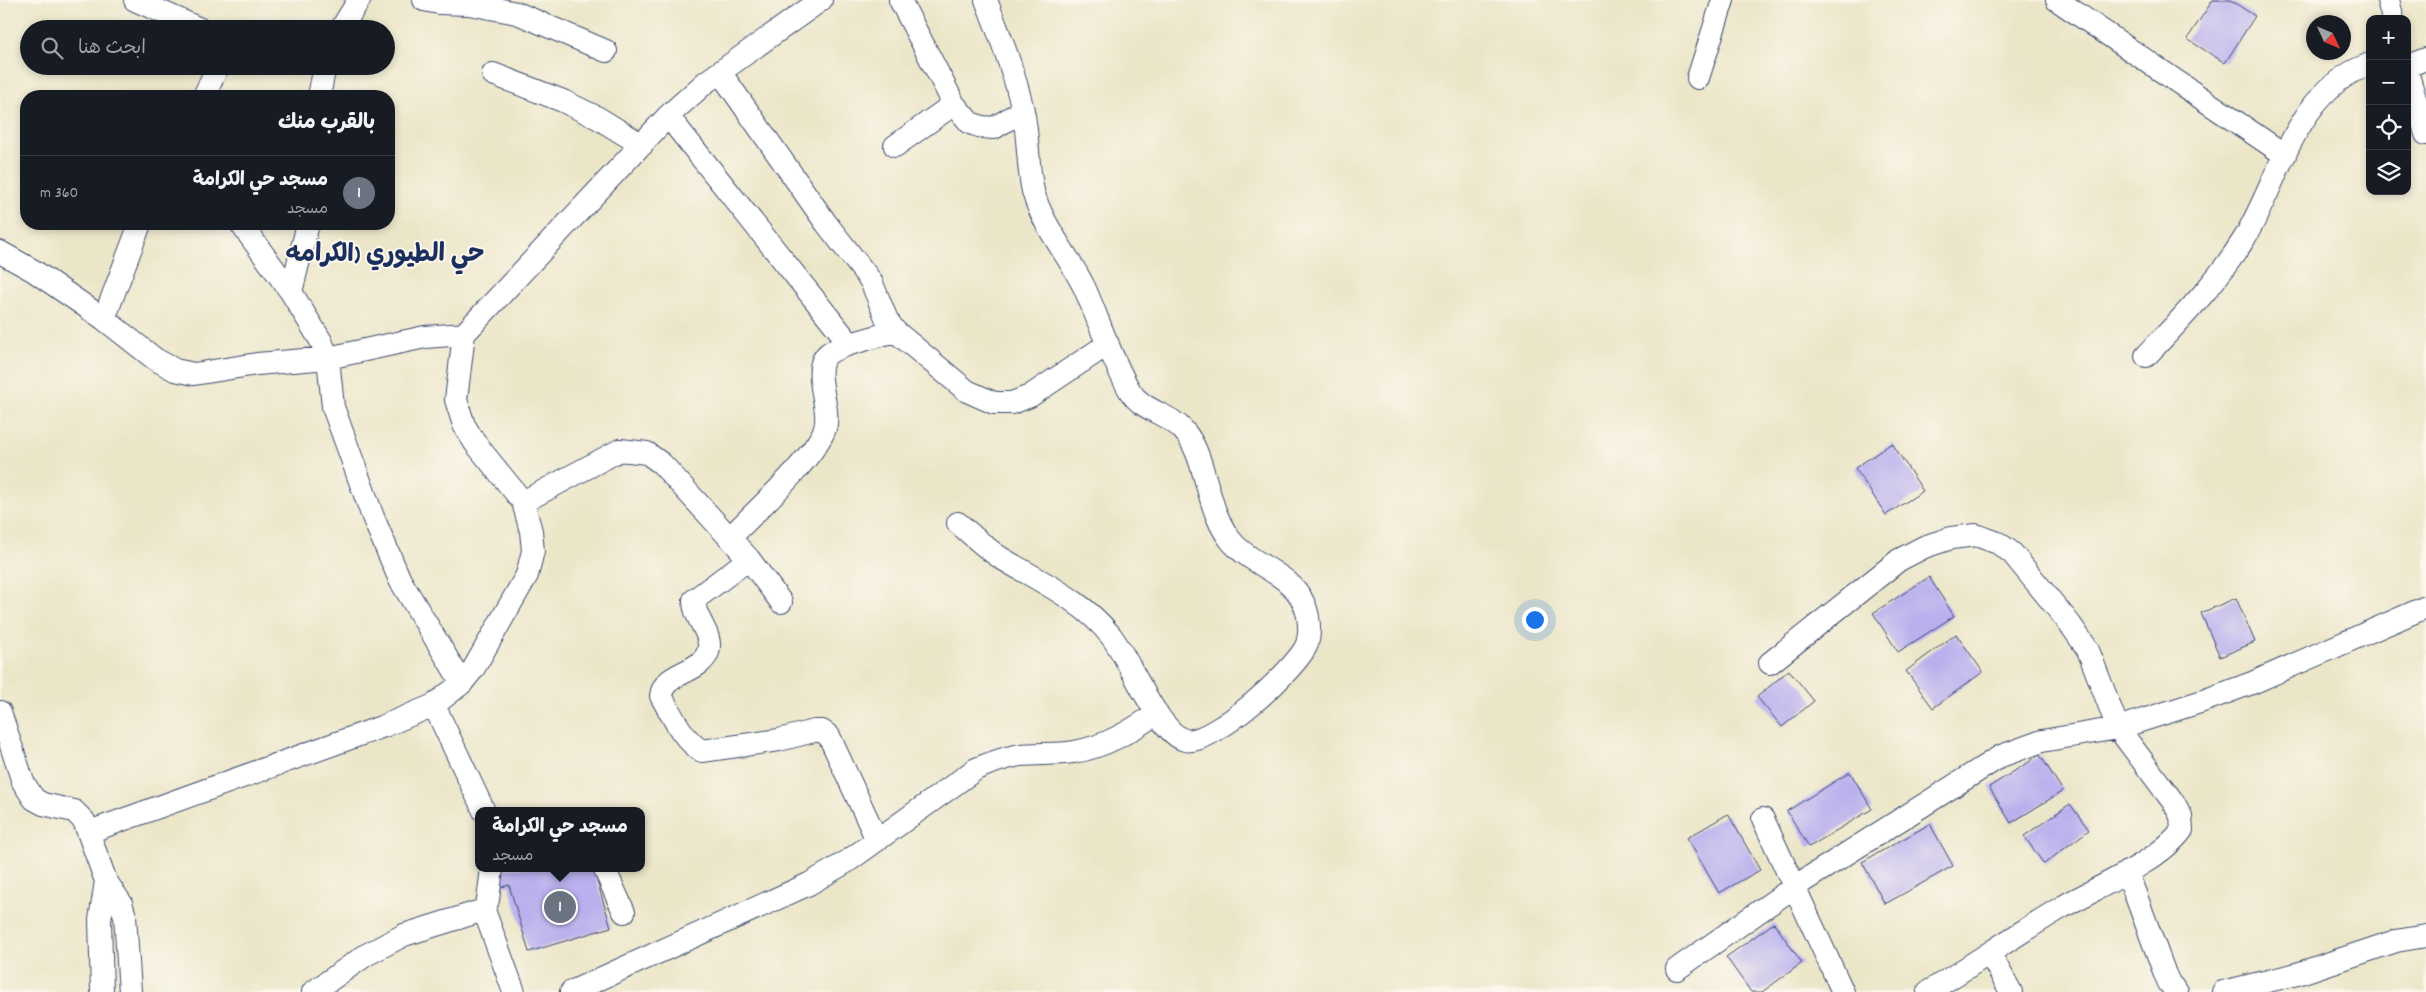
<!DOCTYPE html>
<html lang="ar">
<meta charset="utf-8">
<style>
body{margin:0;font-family:Dekko,"Playpen Sans Arabic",sans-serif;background:#20242c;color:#f1f3f6;direction:rtl}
.controls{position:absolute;right:15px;top:15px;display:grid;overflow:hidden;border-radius:10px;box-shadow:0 2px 8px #0003}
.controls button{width:45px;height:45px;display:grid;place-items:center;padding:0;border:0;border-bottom:1px solid #363941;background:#171b24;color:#f1f3f6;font:25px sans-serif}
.compass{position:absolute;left:2306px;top:15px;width:45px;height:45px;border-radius:50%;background:#171b24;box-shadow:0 2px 8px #0003;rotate:134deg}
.you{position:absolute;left:1534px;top:619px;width:18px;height:18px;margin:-12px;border:4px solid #fff;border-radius:50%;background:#1a73e8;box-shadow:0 0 0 8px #1a73e833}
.badge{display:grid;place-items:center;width:32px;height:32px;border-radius:50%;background:#c8321e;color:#fff;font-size:16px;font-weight:700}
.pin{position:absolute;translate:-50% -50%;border:2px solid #fff;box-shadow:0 1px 5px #0006}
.popup{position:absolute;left:475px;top:807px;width:170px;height:65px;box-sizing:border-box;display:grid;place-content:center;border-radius:10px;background:#171b24;filter:drop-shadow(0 1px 4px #0005);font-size:16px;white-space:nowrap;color:#9ea1a6}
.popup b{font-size:19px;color:#f1f3f6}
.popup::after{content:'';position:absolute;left:50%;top:100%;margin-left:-10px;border:10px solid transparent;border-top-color:#171b24}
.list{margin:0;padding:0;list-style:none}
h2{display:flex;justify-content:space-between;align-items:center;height:65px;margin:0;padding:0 20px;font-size:21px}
h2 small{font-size:16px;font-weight:400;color:#9ea1a6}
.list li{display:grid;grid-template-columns:32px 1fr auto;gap:15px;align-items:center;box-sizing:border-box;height:75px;padding:0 20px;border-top:1px solid #363941}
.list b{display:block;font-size:19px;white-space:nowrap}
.list p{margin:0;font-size:16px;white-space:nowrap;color:#9ea1a6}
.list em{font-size:16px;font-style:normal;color:#9ea1a6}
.icon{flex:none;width:28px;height:28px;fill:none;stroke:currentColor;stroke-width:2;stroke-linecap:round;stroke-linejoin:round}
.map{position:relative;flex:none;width:2426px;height:992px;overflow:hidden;direction:ltr}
.search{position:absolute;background:#171b24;box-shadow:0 2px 8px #0003;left:20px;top:20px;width:375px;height:55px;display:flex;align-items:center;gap:12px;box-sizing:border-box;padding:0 18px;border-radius:28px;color:#9ea1a6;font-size:19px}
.panel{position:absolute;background:#171b24;box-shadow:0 2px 8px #0003;left:20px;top:90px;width:375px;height:140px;border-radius:20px;direction:rtl}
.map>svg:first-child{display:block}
.building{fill:#bab0ed}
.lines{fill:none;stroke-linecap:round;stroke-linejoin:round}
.minor-casing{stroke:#3a4a6e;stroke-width:24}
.minor{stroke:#fff;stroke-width:22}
.labels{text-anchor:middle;stroke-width:4;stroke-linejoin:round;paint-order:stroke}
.district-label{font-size:25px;font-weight:bold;fill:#1b2f5e;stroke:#fbf7ec}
</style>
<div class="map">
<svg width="2426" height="992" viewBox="0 0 2426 992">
<rect width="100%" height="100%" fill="#fbf7ec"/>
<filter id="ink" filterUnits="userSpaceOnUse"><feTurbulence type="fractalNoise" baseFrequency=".02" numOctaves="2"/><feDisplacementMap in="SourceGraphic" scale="10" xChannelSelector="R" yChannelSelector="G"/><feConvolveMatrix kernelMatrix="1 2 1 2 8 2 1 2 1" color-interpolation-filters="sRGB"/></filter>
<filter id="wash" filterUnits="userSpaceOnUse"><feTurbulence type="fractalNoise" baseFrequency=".0096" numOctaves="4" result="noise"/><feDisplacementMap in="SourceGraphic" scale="20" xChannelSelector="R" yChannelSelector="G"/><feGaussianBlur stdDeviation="1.12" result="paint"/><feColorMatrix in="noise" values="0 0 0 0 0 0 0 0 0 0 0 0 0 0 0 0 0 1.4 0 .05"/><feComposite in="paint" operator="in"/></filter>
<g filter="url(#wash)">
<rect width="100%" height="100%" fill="#ece6c9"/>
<g id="blocks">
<!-- building -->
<path class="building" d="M 2213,0 L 2230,0 L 2255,16 L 2225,63 L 2187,39 Z
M 1892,443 L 1923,491 L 1886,515 L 1855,468 Z
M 1929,577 L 1954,616 L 1898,652 L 1873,613 Z
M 2236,598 L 2255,642 L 2220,657 L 2201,613 Z
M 1956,634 L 1983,672 L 1933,708 L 1906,671 Z
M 1789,670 L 1814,701 L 1782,727 L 1757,697 Z
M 2040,755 L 2063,791 L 2011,823 L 1989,787 Z
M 1850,772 L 1872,809 L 1809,847 L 1787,811 Z
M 2070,804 L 2089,830 L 2044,864 L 2024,836 Z
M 1728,814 L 1760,870 L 1719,893 L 1687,838 Z
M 1930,824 L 1953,866 L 1885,904 L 1862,862 Z
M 503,868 L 593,868 L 611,927 L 529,952 L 509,885 L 499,888 Z
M 1774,923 L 1802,963 L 1762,992 L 1751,992 L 1726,957 Z"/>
</g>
</g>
<g filter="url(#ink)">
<use href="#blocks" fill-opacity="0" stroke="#3a4a6e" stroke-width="1"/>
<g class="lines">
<defs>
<path id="minor" d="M 135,0 L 200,29
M 424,0 L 439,3 L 469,4 L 517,13 L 606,51
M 900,0 L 954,104 L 970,123 L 982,127 L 994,128 L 1023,110
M 2057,0 L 2285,155
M 2388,0 L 2393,19
M 341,29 L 359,0
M 2407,66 L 2426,59
M 720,72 L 826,223 L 871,281 L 887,320 L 895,331 L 967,391 L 994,403 L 1012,403 L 1030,396 L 1108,344
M 2407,72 L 2426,134
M 493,74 L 563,101 L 598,118 L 642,145
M 1698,78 L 1723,0
M 204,96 L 218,66
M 319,96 L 325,66
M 668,116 L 850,344 L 895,331
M 895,146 L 954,104
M 241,224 L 291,292 L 321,341 L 328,358 L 333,407 L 373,517 L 400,580 L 462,683
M 0,252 L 34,271 L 104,319 L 155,359 L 175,370 L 194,374 L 257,364 L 328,358 L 425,337 L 464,334
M 291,292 L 308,224
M 104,319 L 140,224
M 2146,356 C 2181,319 2217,282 2244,239 C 2280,179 2296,89 2370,64
M 523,502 L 620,450 L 647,453 L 662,464 L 749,559 L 781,602
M 958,523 C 972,535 985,548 1001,558 C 1039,581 1083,600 1111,636 C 1129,658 1158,733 1185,740 C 1211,747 1298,668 1307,644 C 1311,632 1309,613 1303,602 C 1291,574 1252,565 1233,543 C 1205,511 1208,458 1184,431 C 1169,413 1143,412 1130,391 C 1111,359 1100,323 1085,289 C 1070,257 1042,226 1033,191 C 1027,165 1029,138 1023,111 C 1015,74 1000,36 986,0
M 730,538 C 756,510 809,464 824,431 C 834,409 808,369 829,353 C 834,349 843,347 850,344
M 749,559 L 694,600 C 693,618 714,634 708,652 C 700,674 664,671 661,696 C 672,715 682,739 702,751 L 779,740 L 814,731 L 822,731 L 829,736 L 877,840
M 1770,663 L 1899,560 L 1924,547 L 1951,538 L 1976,535 L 1998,543 L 2012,553 L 2070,624 L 2088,650 L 2118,728 L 2174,803 L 2181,816 L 2182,830 C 2158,862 2100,886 2064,906 C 2018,933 1974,964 1928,992
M 434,705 L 484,811
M 0,712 L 23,782 L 34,799 L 43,804 L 74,811 L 84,821 L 106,881 L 121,903 L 125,916 L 130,992
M 1763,819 L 1843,992
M 89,832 L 384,726 L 434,705 L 462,683 L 474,668 L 527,575 L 533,551 L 531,531 L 523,502 L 475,443 L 464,425 L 456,400 L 464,334 L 668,116 L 706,82 L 821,0
M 492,868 L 488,900 L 484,910 L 514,992
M 604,868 L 624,912
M 2127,872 L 2165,974 L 2169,983 L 2177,992
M 1990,954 L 2011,992
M 1677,969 L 1794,887 L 2001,756 L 2042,741 L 2118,728 L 2203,701 L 2252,683 L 2426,607
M 102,992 L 100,920 L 106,881
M 313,992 L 366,955 L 404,935 L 484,910
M 571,992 L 809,884 L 848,861 L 976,769 C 990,763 1004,758 1020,755 C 1037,753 1056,755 1074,752 C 1105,747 1131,731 1157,713
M 2223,992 L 2297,974 L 2396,941 L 2426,936"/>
</defs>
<!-- minor casing -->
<use href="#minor" class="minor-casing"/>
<!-- minor -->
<use href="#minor" class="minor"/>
</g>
</g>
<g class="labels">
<!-- district labels -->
<g class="district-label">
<text x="385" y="261">حي الطيوري (الكرامه</text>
</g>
</g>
</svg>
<div class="controls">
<button>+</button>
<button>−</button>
<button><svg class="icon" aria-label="locate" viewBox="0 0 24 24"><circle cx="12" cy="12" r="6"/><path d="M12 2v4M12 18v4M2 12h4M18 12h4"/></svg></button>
<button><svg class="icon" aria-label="layers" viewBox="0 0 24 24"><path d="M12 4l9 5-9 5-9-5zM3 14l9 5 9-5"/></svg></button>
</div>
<svg class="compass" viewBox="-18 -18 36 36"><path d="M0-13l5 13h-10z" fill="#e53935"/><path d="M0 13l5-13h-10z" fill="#9ea1a6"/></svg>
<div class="you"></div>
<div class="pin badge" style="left:560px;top:907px;background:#6b7280">1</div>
<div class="popup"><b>مسجد حي الكرامة</b>مسجد</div>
<div class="search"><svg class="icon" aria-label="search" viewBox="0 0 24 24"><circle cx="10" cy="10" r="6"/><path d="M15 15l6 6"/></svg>ابحث هنا</div>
<section class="panel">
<h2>بالقرب منك<small></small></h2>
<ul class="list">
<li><span class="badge" style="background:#6b7280">1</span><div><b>مسجد حي الكرامة</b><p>مسجد</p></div><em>360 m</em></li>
</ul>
</section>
</div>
